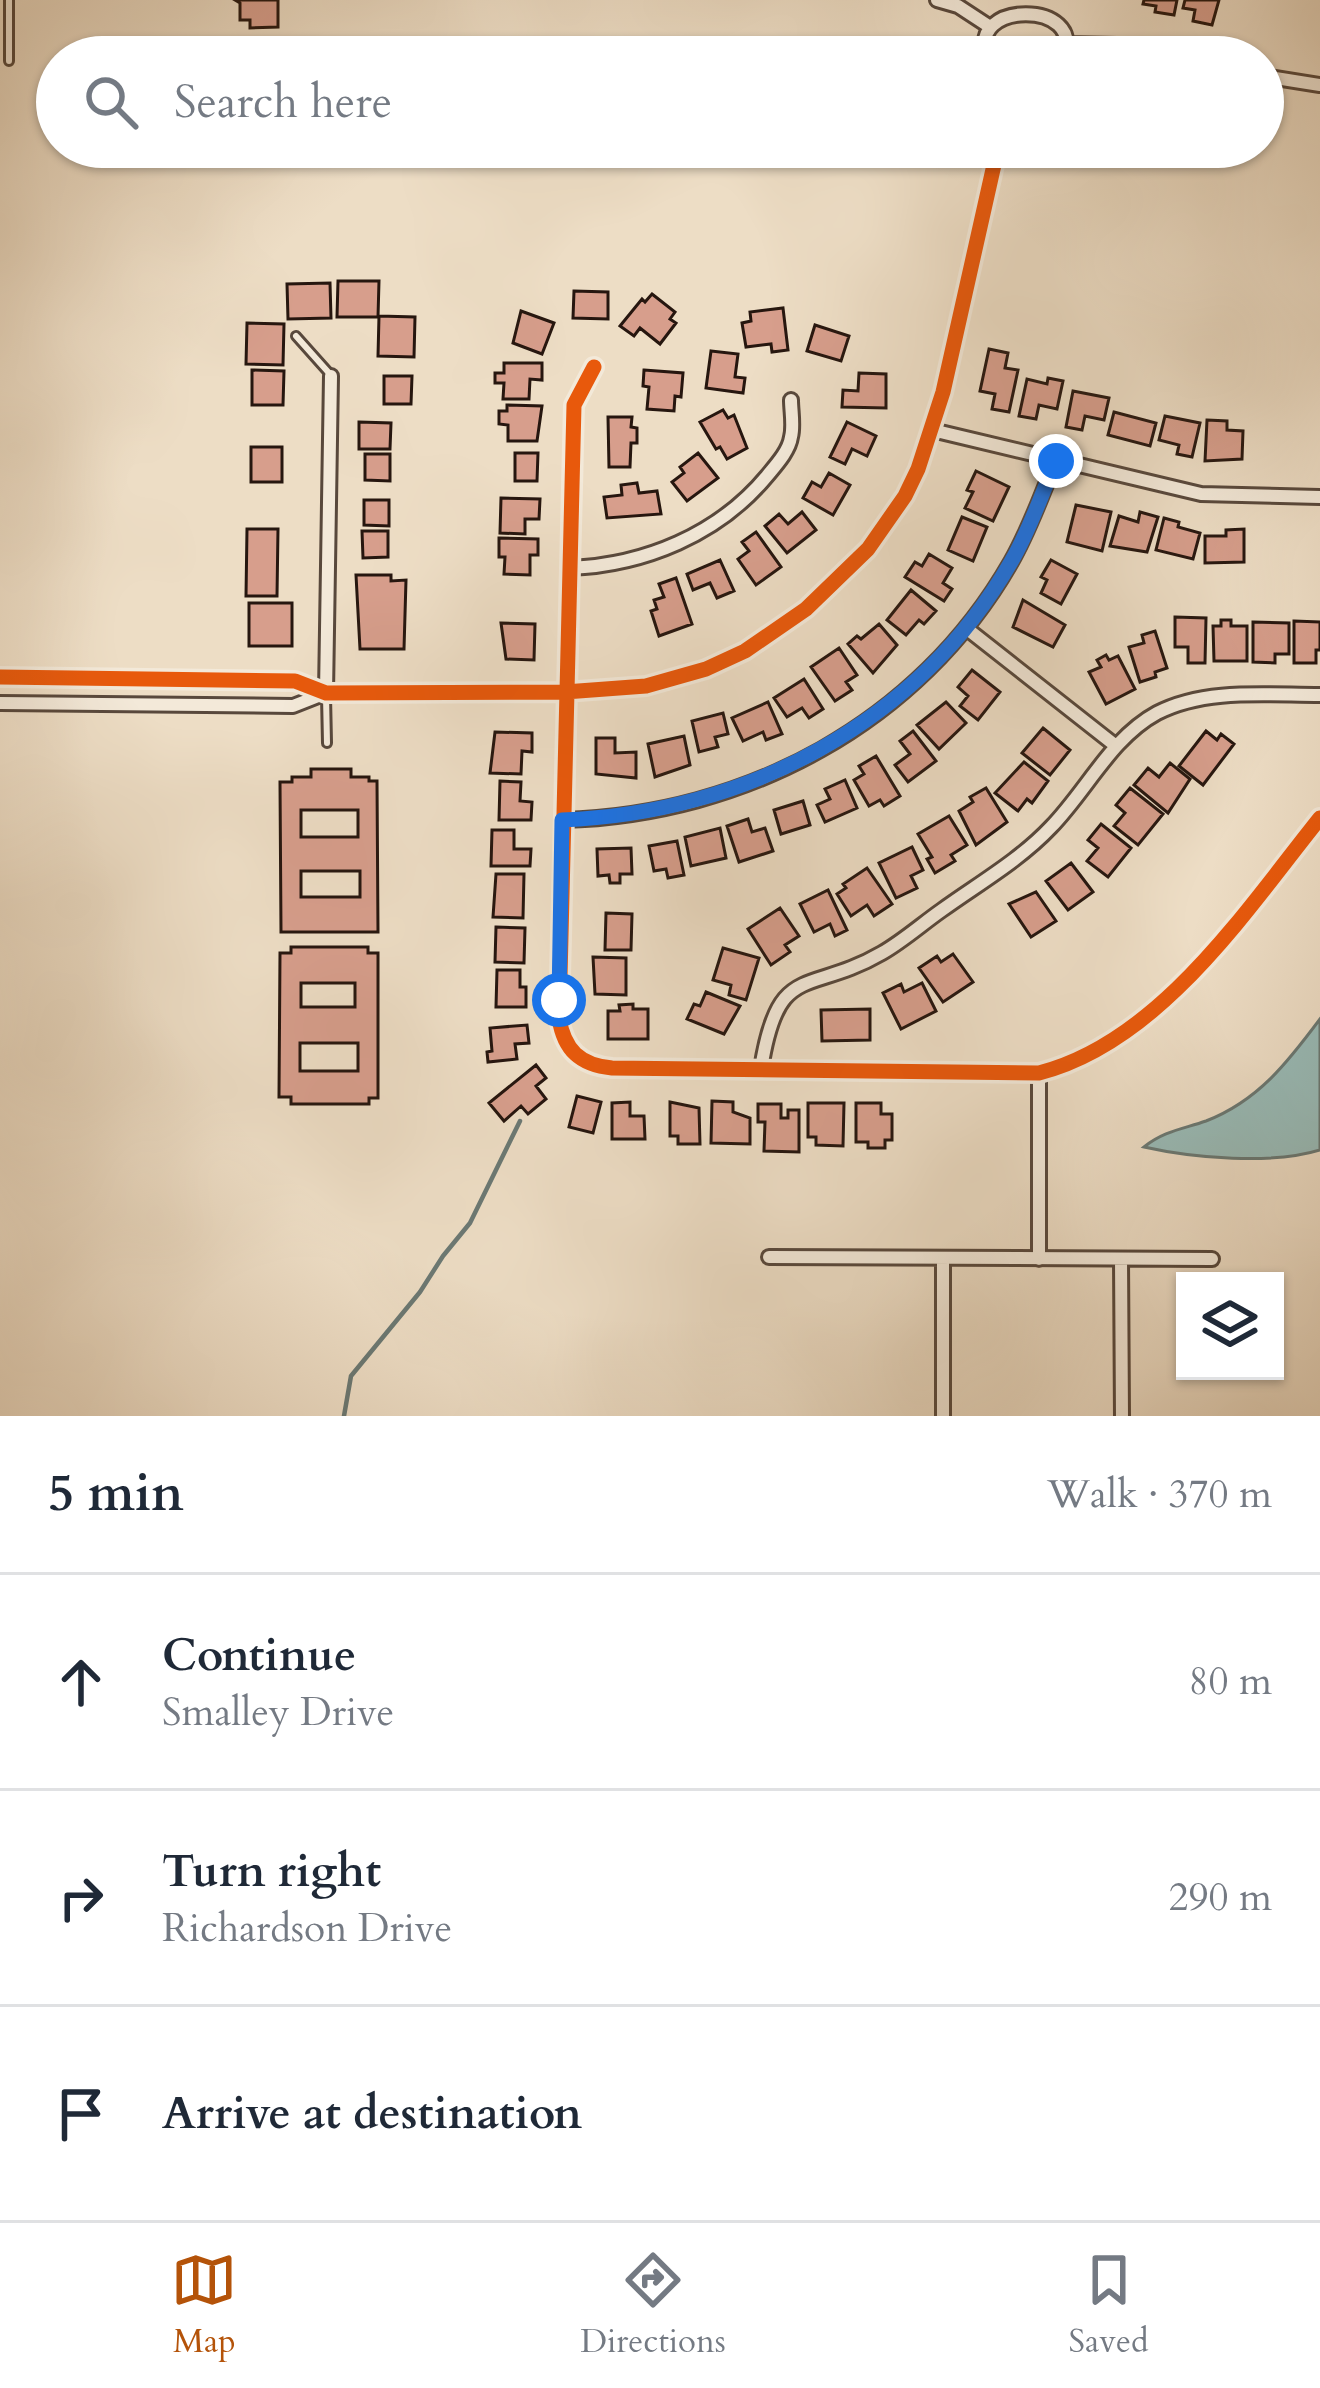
<!DOCTYPE html>
<meta charset="utf-8">
<style>
body{margin:0;font-family:Cardo,serif;background:#f6f6f7;color:#1f2937}
.controls{position:absolute;right:36px;bottom:36px;display:grid;overflow:hidden;border-radius:0px;box-shadow:0 3px 9px #0004}
.controls button{width:108px;height:108px;display:grid;place-items:center;padding:0;border:0;border-bottom:3px solid #e0e1e3;background:#fff;color:#1f2937;font:60px sans-serif}
.stop{position:absolute;width:36px;height:36px;margin:-27px;border:9px solid #1a73e8;border-radius:50%;background:#fff}
.stop.end{background:#1a73e8;border-color:#fff;box-shadow:0 3px 12px #0008}
.list{margin:0;padding:0;list-style:none}
h2{display:flex;justify-content:space-between;align-items:center;height:156px;margin:0;padding:0 48px;font-size:51px}
h2 small{font-size:39px;font-weight:400;color:#747a83}
.list li{display:grid;grid-template-columns:78px 1fr auto;gap:36px;align-items:center;box-sizing:border-box;height:216px;padding:0 48px;border-top:3px solid #e0e1e3}
.list b{display:block;font-size:45px;white-space:nowrap}
.list p{margin:0;font-size:39px;white-space:nowrap;color:#747a83}
.list em{font-size:39px;font-style:normal;color:#747a83}
.icon{flex:none;width:66px;height:66px;fill:none;stroke:currentColor;stroke-width:2;stroke-linecap:round;stroke-linejoin:round}
.map{position:relative;flex:none;width:1320px;height:1416px;overflow:hidden}
.search{position:absolute;background:#fff;box-shadow:0 3px 9px #0004;left:36px;right:36px;top:36px;height:132px;display:flex;align-items:center;gap:30px;box-sizing:border-box;padding:0 42px;border-radius:66px;color:#747a83;font-size:45px}
.sheet{height:804px;background:#fff}
nav{display:flex;justify-content:space-around;align-items:center;box-sizing:border-box;height:168px;border-top:3px solid #e0e1e3;background:#fff;font-size:33px;color:#747a83}
nav a{display:grid;justify-items:center;gap:6px}
nav .on{color:#b45309}
.map>svg:first-child{display:block}
.water{fill:#99bbb7;stroke:#6b7974;stroke-width:3}
.lines{fill:none;stroke-linecap:round;stroke-linejoin:round}
.stream{stroke:#6b7974;stroke-width:4.5}
.building{fill:#d79e8c;stroke:#26160f;stroke-width:3;fill-rule:evenodd}
.service-casing{stroke:#58483c;stroke-width:12}
.minor-casing{stroke:#58483c;stroke-width:18}
.service{stroke:#f3e9d9;stroke-width:6}
.minor{stroke:#f3e9d9;stroke-width:12}
.cycleway-casing{stroke:#f3e9d9;stroke-width:22}
.cycleway{stroke:#e8590c;stroke-width:15}
.route{stroke:#1a73e8;stroke-width:15}
</style>
<div class="map">
<svg width="1320" height="1416" viewBox="0 0 1320 1416">
<rect width="100%" height="100%" fill="#edddc5"/>
<filter id="stains"><feTurbulence type="fractalNoise" baseFrequency=".00167" numOctaves="4"/><feColorMatrix values="0 0 0 0 .2 0 0 0 0 .09 0 0 0 0 .02 0 0 0 .5 -.17"/></filter>
<radialGradient id="worn" r=".72"><stop offset=".6" stop-color="#630" stop-opacity="0"/><stop offset="1" stop-color="#630" stop-opacity=".3"/></radialGradient>
<!-- water -->
<path class="water" d="M 1320,1019 L 1320,1150 C 1272,1165 1193,1158 1144,1147 C 1164,1131 1183,1129 1206,1121 C 1258,1101 1288,1062 1320,1019 Z"/>
<g class="lines">
<!-- stream -->
<path class="stream" d="M 344,1416 L 351,1376 L 420,1292 L 443,1256 L 470,1223 L 520,1121"/>
</g>
<!-- building -->
<path class="building" d="M 235,0 L 278,0 L 278,27 L 250,28 L 250,20 L 240,20 L 240,3 Z
M 1144,0 L 1177,0 L 1174,15 L 1155,12 L 1156,6 L 1143,4 Z
M 1185,0 L 1219,0 L 1212,25 L 1193,21 L 1195,10 L 1183,8 Z
M 338,281 L 379,281 L 378,317 L 337,317 Z
M 330,283 L 331,318 L 288,319 L 287,284 Z
M 574,291 L 608,292 L 608,319 L 573,318 Z
M 652,294 L 675,312 L 670,319 L 676,323 L 660,344 L 640,328 L 634,336 L 620,326 L 642,299 L 645,302 Z
M 783,308 L 788,350 L 772,352 L 771,344 L 746,347 L 742,323 L 751,321 L 750,312 Z
M 521,311 L 554,323 L 542,354 L 513,343 Z
M 379,316 L 415,317 L 414,357 L 378,356 Z
M 247,323 L 284,324 L 283,365 L 246,364 Z
M 815,325 L 849,336 L 841,361 L 807,351 Z
M 989,349 L 1008,353 L 1005,368 L 1018,370 L 1009,412 L 992,409 L 995,394 L 980,391 Z
M 711,351 L 738,354 L 735,377 L 745,378 L 743,393 L 706,388 Z
M 504,363 L 542,363 L 542,380 L 530,379 L 529,399 L 503,399 L 504,383 L 495,383 L 495,373 L 504,373 Z
M 252,370 L 284,371 L 283,405 L 252,405 Z
M 644,370 L 683,373 L 681,397 L 675,396 L 674,411 L 647,409 L 649,387 L 643,386 Z
M 859,373 L 886,374 L 886,408 L 842,407 L 843,390 L 858,391 Z
M 384,376 L 412,376 L 411,404 L 384,404 Z
M 1048,378 L 1063,381 L 1057,409 L 1039,405 L 1036,419 L 1019,416 L 1027,379 L 1047,384 Z
M 1073,391 L 1109,398 L 1104,420 L 1085,416 L 1082,430 L 1066,427 Z
M 507,405 L 542,406 L 537,441 L 508,441 L 508,425 L 499,424 L 499,411 L 507,411 Z
M 723,410 L 728,418 L 734,415 L 747,448 L 727,459 L 720,447 L 716,449 L 700,422 Z
M 1114,412 L 1156,423 L 1150,446 L 1108,435 Z
M 1165,416 L 1200,423 L 1192,457 L 1177,454 L 1179,445 L 1159,440 Z
M 608,417 L 632,417 L 631,427 L 637,428 L 637,443 L 631,443 L 630,467 L 609,467 Z
M 1207,420 L 1227,421 L 1227,430 L 1243,431 L 1242,459 L 1205,461 Z
M 359,422 L 391,423 L 390,449 L 359,449 Z
M 847,422 L 876,436 L 867,456 L 852,449 L 845,464 L 830,457 Z
M 251,447 L 282,447 L 282,482 L 251,482 Z
M 515,453 L 538,453 L 537,481 L 515,481 Z
M 698,453 L 718,478 L 687,501 L 672,482 L 684,473 L 680,467 Z
M 365,454 L 390,454 L 390,481 L 365,480 Z
M 976,471 L 1009,487 L 993,521 L 965,508 L 973,492 L 967,490 Z
M 829,473 L 850,485 L 833,515 L 803,498 L 812,482 L 821,487 Z
M 637,483 L 639,493 L 657,491 L 661,514 L 607,518 L 604,497 L 622,495 L 621,485 Z
M 501,498 L 540,499 L 539,519 L 525,519 L 525,534 L 500,533 Z
M 364,500 L 389,500 L 389,526 L 364,525 Z
M 1076,505 L 1111,512 L 1102,551 L 1067,542 Z
M 802,512 L 816,530 L 787,553 L 765,526 L 779,514 L 788,524 Z
M 1140,512 L 1158,517 L 1147,552 L 1110,546 L 1119,516 L 1138,522 Z
M 962,517 L 987,527 L 973,561 L 948,550 Z
M 1164,518 L 1179,522 L 1178,527 L 1200,533 L 1193,559 L 1156,550 Z
M 247,529 L 278,529 L 277,596 L 246,596 Z
M 1244,529 L 1244,562 L 1205,563 L 1205,536 L 1226,536 L 1226,530 Z
M 362,531 L 388,531 L 388,557 L 363,558 Z
M 756,532 L 781,567 L 756,585 L 738,559 L 749,551 L 742,542 Z
M 499,538 L 538,539 L 538,555 L 530,555 L 530,575 L 504,574 L 505,557 L 499,557 Z
M 929,554 L 952,568 L 943,583 L 952,589 L 944,601 L 905,577 L 915,562 L 922,566 Z
M 720,560 L 734,591 L 717,598 L 710,583 L 693,590 L 687,574 Z
M 1051,560 L 1077,574 L 1061,604 L 1041,593 L 1047,580 L 1041,577 Z
M 356,575 L 391,575 L 391,581 L 406,580 L 404,649 L 360,649 Z
M 676,578 L 692,624 L 659,636 L 651,611 L 657,609 L 654,600 L 664,597 L 659,584 Z
M 911,590 L 936,611 L 924,624 L 919,620 L 906,635 L 887,620 Z
M 1023,600 L 1065,625 L 1053,647 L 1013,627 Z
M 249,603 L 292,603 L 292,646 L 249,646 Z
M 1175,617 L 1206,618 L 1205,663 L 1188,663 L 1188,647 L 1175,647 Z
M 1221,620 L 1231,620 L 1231,626 L 1247,626 L 1247,661 L 1214,661 L 1213,626 L 1221,626 Z
M 1294,621 L 1320,622 L 1320,650 L 1316,650 L 1316,663 L 1294,663 Z
M 1253,622 L 1289,623 L 1289,654 L 1275,654 L 1275,663 L 1253,662 Z
M 501,623 L 535,624 L 534,660 L 506,659 Z
M 879,624 L 897,645 L 873,673 L 848,644 L 857,636 L 861,639 Z
M 1155,631 L 1167,668 L 1155,672 L 1156,677 L 1140,682 L 1129,647 L 1144,643 L 1142,635 Z
M 839,648 L 857,675 L 846,682 L 852,690 L 835,701 L 811,667 Z
M 1106,655 L 1109,660 L 1118,656 L 1135,689 L 1106,704 L 1089,672 L 1101,667 L 1097,660 Z
M 972,670 L 1000,692 L 978,720 L 960,706 L 968,696 L 958,687 Z
M 804,679 L 823,709 L 809,718 L 802,708 L 787,717 L 774,698 Z
M 768,702 L 782,734 L 766,740 L 763,732 L 743,741 L 732,718 Z
M 946,702 L 966,723 L 939,749 L 917,725 Z
M 723,713 L 728,734 L 715,737 L 718,747 L 699,752 L 692,721 Z
M 1043,728 L 1070,750 L 1050,775 L 1022,753 Z
M 913,731 L 936,761 L 908,782 L 895,765 L 910,754 L 900,741 Z
M 1206,731 L 1217,740 L 1221,734 L 1234,744 L 1203,785 L 1179,766 Z
M 495,732 L 532,733 L 532,752 L 522,751 L 521,774 L 490,773 Z
M 684,736 L 690,765 L 655,777 L 648,744 Z
M 596,738 L 615,738 L 615,753 L 636,752 L 636,778 L 596,774 Z
M 876,756 L 900,796 L 884,806 L 880,800 L 869,806 L 854,780 L 864,774 L 859,766 Z
M 1024,762 L 1048,781 L 1032,803 L 1027,799 L 1018,811 L 995,793 Z
M 1170,763 L 1190,779 L 1168,813 L 1134,785 L 1148,768 L 1159,777 Z
M 311,769 L 351,769 L 351,777 L 369,777 L 369,781 L 377,781 L 378,932 L 281,932 L 280,782 L 292,782 L 292,777 L 311,777 ZM 301,810 L 358,810 L 358,837 L 301,837 ZM 301,871 L 360,871 L 360,897 L 301,897 Z
M 845,780 L 857,808 L 825,822 L 817,805 L 830,799 L 825,789 Z
M 500,781 L 521,782 L 520,801 L 532,802 L 531,820 L 499,820 Z
M 986,788 L 1007,822 L 976,845 L 959,811 L 973,802 L 970,797 Z
M 1130,788 L 1163,814 L 1138,845 L 1114,826 L 1125,813 L 1116,805 Z
M 803,801 L 810,825 L 781,834 L 774,810 Z
M 949,816 L 967,845 L 951,855 L 955,861 L 935,873 L 927,859 L 932,857 L 918,834 Z
M 748,819 L 752,832 L 765,828 L 773,851 L 739,862 L 727,826 Z
M 1101,824 L 1131,848 L 1108,877 L 1087,861 L 1098,848 L 1088,840 Z
M 720,828 L 726,858 L 691,866 L 685,837 Z
M 492,830 L 514,830 L 514,849 L 531,849 L 530,866 L 491,866 Z
M 677,841 L 684,875 L 668,878 L 666,869 L 654,871 L 649,846 Z
M 912,847 L 923,870 L 911,876 L 917,888 L 896,898 L 879,863 Z
M 631,848 L 632,874 L 620,874 L 620,883 L 610,883 L 609,875 L 598,876 L 597,849 Z
M 1071,863 L 1093,892 L 1068,910 L 1046,881 Z
M 867,868 L 892,904 L 874,916 L 867,905 L 851,916 L 837,894 L 846,888 L 843,884 Z
M 496,874 L 524,874 L 523,918 L 493,917 Z
M 828,890 L 847,930 L 835,936 L 830,924 L 814,932 L 800,904 Z
M 1036,892 L 1056,921 L 1031,937 L 1009,904 Z
M 780,908 L 799,936 L 785,945 L 790,952 L 771,965 L 748,929 Z
M 606,913 L 632,914 L 631,950 L 605,950 Z
M 496,927 L 525,928 L 524,963 L 495,962 Z
M 291,947 L 368,947 L 368,953 L 378,953 L 378,1098 L 369,1098 L 369,1104 L 291,1104 L 291,1097 L 279,1097 L 280,953 L 291,953 ZM 301,983 L 355,983 L 355,1007 L 301,1007 ZM 300,1043 L 358,1043 L 358,1071 L 300,1071 Z
M 723,948 L 759,958 L 746,1000 L 729,995 L 731,985 L 713,980 Z
M 953,954 L 973,982 L 943,1002 L 919,968 L 937,956 L 941,962 Z
M 593,957 L 626,958 L 626,995 L 595,994 Z
M 497,970 L 520,970 L 520,987 L 526,987 L 526,1007 L 496,1007 Z
M 922,983 L 936,1011 L 901,1029 L 883,993 L 901,984 L 904,992 Z
M 706,992 L 740,1006 L 724,1034 L 687,1019 L 694,1004 L 700,1006 Z
M 633,1004 L 633,1009 L 648,1009 L 648,1039 L 608,1039 L 608,1011 L 620,1011 L 619,1005 Z
M 870,1009 L 870,1040 L 822,1041 L 821,1010 Z
M 527,1025 L 529,1043 L 515,1044 L 517,1059 L 488,1062 L 487,1052 L 492,1051 L 490,1028 Z
M 536,1065 L 546,1078 L 536,1086 L 546,1099 L 528,1114 L 521,1106 L 504,1121 L 489,1103 Z
M 577,1096 L 601,1102 L 593,1133 L 569,1127 Z
M 712,1101 L 733,1102 L 733,1112 L 750,1118 L 750,1144 L 711,1143 Z
M 630,1102 L 630,1116 L 644,1116 L 645,1139 L 612,1139 L 612,1103 Z
M 670,1102 L 699,1108 L 700,1144 L 678,1144 L 678,1136 L 670,1136 Z
M 808,1103 L 844,1103 L 843,1146 L 816,1145 L 816,1137 L 808,1137 Z
M 856,1103 L 881,1103 L 881,1114 L 892,1114 L 892,1140 L 885,1140 L 885,1148 L 868,1148 L 868,1142 L 856,1142 Z
M 758,1104 L 781,1104 L 781,1118 L 788,1118 L 788,1110 L 799,1110 L 799,1152 L 764,1151 L 765,1122 L 758,1122 Z"/>
<g class="lines">
<defs>
<path id="service" d="M 9,0 L 9,61
M 296,336 L 329,373
M 326,696 L 327,743"/>
<path id="minor" d="M 937,0 L 958,6 L 987,25
M 1066,44 L 1117,45 L 1177,57
M 988,57 C 964,0 1088,0 1063,57
M 1263,76 L 1320,85
M 594,367 L 574,405 L 559,1018 C 564,1050 580,1065 612,1068 L 1039,1073 C 1160,1042 1246,910 1320,818
M 932,430 L 1201,494 L 1320,497
M 570,568 C 644,565 718,535 767,476 C 776,465 789,451 791,437 C 794,426 791,411 791,400
M 966,628 L 1116,746
M 0,677 L 295,681 L 326,693 L 565,692 L 646,686 L 706,669 L 745,651 L 806,609 L 868,549 L 905,496 L 918,469 L 943,392 L 998,147
M 326,693 L 331,376
M 0,703 L 293,706 L 326,693
M 563,820 C 746,815 919,723 1011,562 C 1030,529 1041,495 1056,461
M 761,1069 C 778,960 808,996 882,953 C 903,941 922,924 942,910 C 978,884 1020,860 1051,827 C 1087,790 1111,738 1157,713 C 1205,688 1267,695 1320,695
M 1039,1073 L 1039,1259
M 769,1257 L 1212,1259
M 1121,1259 L 1122,1416
M 943,1416 L 943,1258"/>
</defs>
<!-- service casing -->
<use href="#service" class="service-casing"/>
<!-- minor casing -->
<use href="#minor" class="minor-casing"/>
<!-- service -->
<use href="#service" class="service"/>
<!-- minor -->
<use href="#minor" class="minor"/>
<defs>
<path id="cycleway" d="M 594,367 L 574,405 L 559,1018 C 564,1050 580,1065 612,1068 L 1039,1073 C 1160,1042 1246,910 1320,818
M 0,677 L 295,681 L 326,693 L 565,692 L 646,686 L 706,669 L 745,651 L 806,609 L 868,549 L 905,496 L 918,469 L 943,392 L 998,147"/>
</defs>
<!-- cycleway casing -->
<use href="#cycleway" class="cycleway-casing"/>
<!-- cycleway -->
<use href="#cycleway" class="cycleway"/>
</g>
<g class="lines">
<!-- route -->
<path class="route" d="M 559,1000 L 562,820 C 746,813 918,723 1011,562 C 1030,530 1041,495 1056,461"/>
</g>
<rect width="100%" height="100%" filter="url(#stains)"/>
<rect width="100%" height="100%" fill="url(#worn)"/>
</svg>
<div class="controls">
<button><svg class="icon" aria-label="layers" viewBox="0 0 24 24"><path d="M12 4l9 5-9 5-9-5zM3 14l9 5 9-5"/></svg></button>
</div>
<div class="stop" style="left:559px;top:1000px"></div>
<div class="stop end" style="left:1056px;top:461px"></div>
<div class="search"><svg class="icon" aria-label="search" viewBox="0 0 24 24"><circle cx="10" cy="10" r="6"/><path d="M15 15l6 6"/></svg>Search here</div>
</div>
<section class="sheet">
<h2>5 min<small>Walk · 370 m</small></h2>
<ul class="list">
<li><svg class="icon" aria-label="ahead" viewBox="0 0 24 24"><path d="M12 20V5M6 11l6-6 6 6"/></svg><div><b>Continue</b><p>Smalley Drive</p></div><em>80 m</em></li>
<li><svg class="icon" aria-label="right" viewBox="0 0 24 24"><path d="M7 20v-9h11M14 6l5 5-5 5"/></svg><div><b>Turn right</b><p>Richardson Drive</p></div><em>290 m</em></li>
<li><svg class="icon" aria-label="arrive" viewBox="0 0 24 24"><path d="M6 21V4h12l-3 4 3 4H6"/></svg><div><b>Arrive at destination</b></div></li>
</ul>
</section>
<nav>
<a class="on"><svg class="icon" aria-label="map" viewBox="0 0 24 24"><path d="M3 6l6-2 6 2 6-2v14l-6 2-6-2-6 2zM9 4v14M15 6v14"/></svg>Map</a>
<a><svg class="icon" aria-label="directions" viewBox="0 0 24 24"><path d="M12 3l9 9-9 9-9-9zM9 14v-3h6M13 9l2 2-2 2"/></svg>Directions</a>
<a><svg class="icon" aria-label="saved" viewBox="0 0 24 24"><path d="M7 4h10v16l-5-4-5 4z"/></svg>Saved</a>
</nav>
